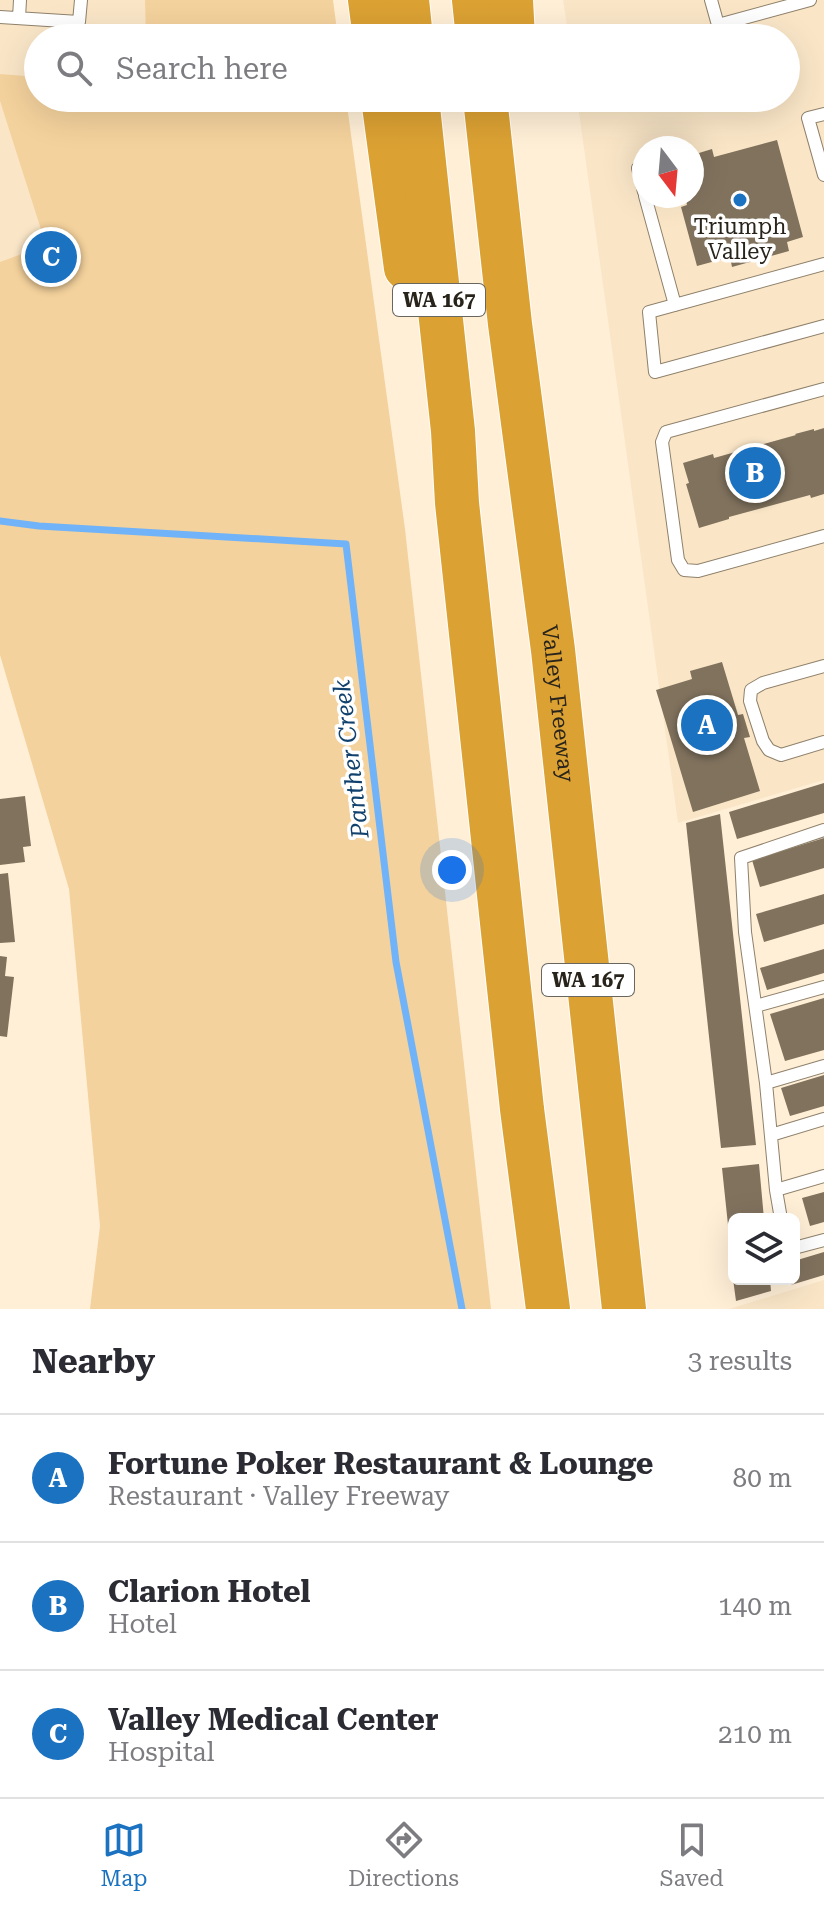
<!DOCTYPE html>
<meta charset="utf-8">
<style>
body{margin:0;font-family:"Roboto Serif",serif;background:#f7f7f7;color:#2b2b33}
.controls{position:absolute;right:24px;bottom:24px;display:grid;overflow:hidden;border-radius:12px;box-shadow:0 8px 32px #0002}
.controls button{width:72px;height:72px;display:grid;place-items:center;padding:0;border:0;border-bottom:2px solid #e1e1e2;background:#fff;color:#2b2b33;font:40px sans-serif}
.compass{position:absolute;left:632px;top:136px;width:72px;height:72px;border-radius:50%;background:#fff;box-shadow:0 8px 32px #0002;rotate:164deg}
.you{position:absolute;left:452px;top:870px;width:28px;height:28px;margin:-20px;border:6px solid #fff;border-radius:50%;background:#1a73e8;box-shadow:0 0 0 12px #1a73e833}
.badge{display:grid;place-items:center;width:52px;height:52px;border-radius:50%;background:#1b72c0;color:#fff;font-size:26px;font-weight:700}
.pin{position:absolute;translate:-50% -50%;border:4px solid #fff;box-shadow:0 2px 8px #0006}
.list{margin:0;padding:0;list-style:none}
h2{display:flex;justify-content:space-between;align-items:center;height:104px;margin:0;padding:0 32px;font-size:34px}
h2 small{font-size:26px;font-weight:400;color:#7c7c81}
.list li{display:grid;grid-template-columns:52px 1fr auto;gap:24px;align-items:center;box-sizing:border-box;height:128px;padding:0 32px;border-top:2px solid #e1e1e2}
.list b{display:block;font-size:30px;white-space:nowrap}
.list p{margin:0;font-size:26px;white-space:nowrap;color:#7c7c81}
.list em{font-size:26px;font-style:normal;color:#7c7c81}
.icon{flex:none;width:44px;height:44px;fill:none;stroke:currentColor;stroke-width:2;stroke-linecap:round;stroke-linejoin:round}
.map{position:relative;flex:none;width:824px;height:1309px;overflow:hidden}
.search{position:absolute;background:#fff;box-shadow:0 8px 32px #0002;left:24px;right:24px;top:24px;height:88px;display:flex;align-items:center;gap:20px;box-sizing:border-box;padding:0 28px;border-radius:44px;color:#7c7c81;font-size:30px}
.sheet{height:488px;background:#fff}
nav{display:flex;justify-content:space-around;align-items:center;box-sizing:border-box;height:112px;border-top:2px solid #e1e1e2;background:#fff;font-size:22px;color:#7c7c81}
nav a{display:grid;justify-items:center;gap:4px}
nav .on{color:#1b72c0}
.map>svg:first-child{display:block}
.built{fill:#fae6c7;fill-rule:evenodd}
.green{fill:#f4d29d}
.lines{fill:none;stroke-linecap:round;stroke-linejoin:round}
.stream{stroke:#70b3f9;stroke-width:7}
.building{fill:#80725d}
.lane-casing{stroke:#8f816b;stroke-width:14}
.highway-casing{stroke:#fff;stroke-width:46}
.lane{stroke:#fff;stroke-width:12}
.highway{stroke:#dba133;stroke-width:44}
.poi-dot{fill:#1b72c0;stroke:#fff;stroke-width:3}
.labels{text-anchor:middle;stroke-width:7;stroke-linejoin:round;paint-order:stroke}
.shield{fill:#fff;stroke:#69665f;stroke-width:2}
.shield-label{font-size:20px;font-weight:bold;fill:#29241b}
.poi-label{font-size:22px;fill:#29241b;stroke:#fff}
.street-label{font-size:22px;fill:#29241b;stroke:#fff}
.water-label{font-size:24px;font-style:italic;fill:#11416d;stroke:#fff}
</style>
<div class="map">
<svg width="824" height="1309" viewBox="0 0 824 1309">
<rect width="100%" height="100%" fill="#ffefd7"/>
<!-- built -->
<path class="built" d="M 0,0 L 170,0 L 160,38 L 38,38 L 38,98 L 145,98 L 0,415 Z
M 563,0 L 824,0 L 824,780 L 678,823 L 577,98 L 786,98 L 786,38 L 569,38 ZM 644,148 L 692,148 L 692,196 L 644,196 Z
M 824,1280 L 824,1309 L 729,1309 Z"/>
<!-- green -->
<path class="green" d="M 145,0 L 333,0 L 338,38 L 146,38 Z
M 0,74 L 38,77 L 38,98 L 346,98 L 405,529 L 491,1309 L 90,1309 L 100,1226 L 69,889 L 0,655 L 0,262 L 46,245 L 0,101 Z"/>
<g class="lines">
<!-- stream -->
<path class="stream" d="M 0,521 L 39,526 L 346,544 L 396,962 L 462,1309"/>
</g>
<!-- building -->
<path class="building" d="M 777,140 L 803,237 L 787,242 L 789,251 L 732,267 L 730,257 L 697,266 L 681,207 L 687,205 L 685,196 L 692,196 L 692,163 L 701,160 L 699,153 L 712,149 L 714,157 Z
M 824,428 L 824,494 L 811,498 L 810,495 L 729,517 L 729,519 L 699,528 L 686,484 L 689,483 L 683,463 L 713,454 L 714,458 L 796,435 L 795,434 L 814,429 L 814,431 Z
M 722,662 L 738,715 L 743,714 L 750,737 L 744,738 L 760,791 L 693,812 L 656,690 L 692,679 L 690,671 Z
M 824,783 L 824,813 L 737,839 L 729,812 Z
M 25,796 L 31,846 L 23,847 L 25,862 L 0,865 L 0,799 Z
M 720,814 L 756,1145 L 721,1148 L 686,823 Z
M 824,838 L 824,868 L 760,887 L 752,860 Z
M 8,873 L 15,942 L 0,943 L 0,874 Z
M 824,894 L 824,924 L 764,942 L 756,914 Z
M 824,949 L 824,973 L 767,990 L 760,968 Z
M 0,956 L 7,957 L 5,976 L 14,977 L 7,1037 L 0,1036 Z
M 824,998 L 824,1050 L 785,1061 L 770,1014 Z
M 824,1075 L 824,1106 L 790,1116 L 781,1088 Z
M 759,1164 L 764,1219 L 734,1219 L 734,1263 L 732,1263 L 722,1168 Z
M 824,1192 L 824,1222 L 810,1226 L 802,1198 Z
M 824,1252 L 824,1275 L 791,1285 L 790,1279 L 794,1279 L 794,1261 Z
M 733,1279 L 770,1279 L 771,1291 L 736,1301 Z"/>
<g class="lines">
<defs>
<path id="lane" d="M 711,0 L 718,25 L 810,0
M 0,17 L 79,22 L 81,0
M 19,18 L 20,0
M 824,114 L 808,118 L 824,175
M 638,168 L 644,192
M 645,196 L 675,305
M 824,264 L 649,312 L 655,372 L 824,326
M 824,389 L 666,432 L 662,442 L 678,560 L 684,570 L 698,571 L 824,536
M 824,666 L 763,683 L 751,690 L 750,701 L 763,741 L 769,750 L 781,755 L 824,742
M 756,1006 L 824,987
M 766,1083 L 824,1066
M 771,1135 L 824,1119
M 776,1190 L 824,1176
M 781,1219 L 776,1190 L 766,1083 L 745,932 L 741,858 L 824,830
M 794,1248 L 824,1240"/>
<g id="highway">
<path d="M 370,0 L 375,38"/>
<path d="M 407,0 L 411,38"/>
<path d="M 474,0 L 478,38"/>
<path d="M 511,0 L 513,38"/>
<path d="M 383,98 L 406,268"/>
<path d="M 417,98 L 453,431 L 457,503 L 522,1109 L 548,1309"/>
<path id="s1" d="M 485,98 L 510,324 L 553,650 L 624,1309"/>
</g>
</defs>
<!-- lane casing -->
<use href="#lane" class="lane-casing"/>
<!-- highway casing -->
<use href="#highway" class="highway-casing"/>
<!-- lane -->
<use href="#lane" class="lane"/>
<!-- highway -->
<use href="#highway" class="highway"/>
</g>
<!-- markers -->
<circle class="poi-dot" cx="740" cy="200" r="8"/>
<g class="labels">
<!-- shield labels -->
<g class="shield">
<rect x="393" y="284" width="92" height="32" rx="6"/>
<rect x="542" y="964" width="92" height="32" rx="6"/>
</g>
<g class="shield-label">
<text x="439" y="307">WA 167</text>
<text x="588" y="987">WA 167</text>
</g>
<!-- poi labels -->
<g class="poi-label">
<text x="740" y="234">Triumph<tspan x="740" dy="25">Valley</tspan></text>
</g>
<!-- street labels -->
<g class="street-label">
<text dy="8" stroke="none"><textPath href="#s1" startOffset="610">Valley Freeway</textPath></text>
</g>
<!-- water labels -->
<g class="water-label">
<text transform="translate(351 759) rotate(-97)" y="8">Panther Creek</text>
</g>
</g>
</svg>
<div class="controls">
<button><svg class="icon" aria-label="layers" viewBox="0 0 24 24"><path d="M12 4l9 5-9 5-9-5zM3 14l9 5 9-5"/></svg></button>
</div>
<svg class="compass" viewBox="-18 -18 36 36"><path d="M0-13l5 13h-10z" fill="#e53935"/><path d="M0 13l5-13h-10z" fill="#7c7c81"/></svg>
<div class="you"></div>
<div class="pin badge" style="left:707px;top:725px">A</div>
<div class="pin badge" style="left:755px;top:473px">B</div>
<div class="pin badge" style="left:51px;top:257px">C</div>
<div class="search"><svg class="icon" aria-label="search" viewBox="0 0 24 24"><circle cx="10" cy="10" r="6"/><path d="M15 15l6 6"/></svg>Search here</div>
</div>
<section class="sheet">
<h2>Nearby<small>3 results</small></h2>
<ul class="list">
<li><span class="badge">A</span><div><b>Fortune Poker Restaurant &amp; Lounge</b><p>Restaurant · Valley Freeway</p></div><em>80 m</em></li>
<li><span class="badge">B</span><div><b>Clarion Hotel</b><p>Hotel</p></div><em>140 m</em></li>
<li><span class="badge">C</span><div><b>Valley Medical Center</b><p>Hospital</p></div><em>210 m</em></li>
</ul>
</section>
<nav>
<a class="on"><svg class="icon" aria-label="map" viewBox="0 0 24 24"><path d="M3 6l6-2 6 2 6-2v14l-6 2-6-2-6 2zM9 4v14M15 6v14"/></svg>Map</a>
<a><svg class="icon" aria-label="directions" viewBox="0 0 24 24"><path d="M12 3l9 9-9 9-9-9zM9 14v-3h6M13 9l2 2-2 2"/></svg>Directions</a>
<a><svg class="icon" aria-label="saved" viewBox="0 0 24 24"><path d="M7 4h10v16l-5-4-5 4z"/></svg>Saved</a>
</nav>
